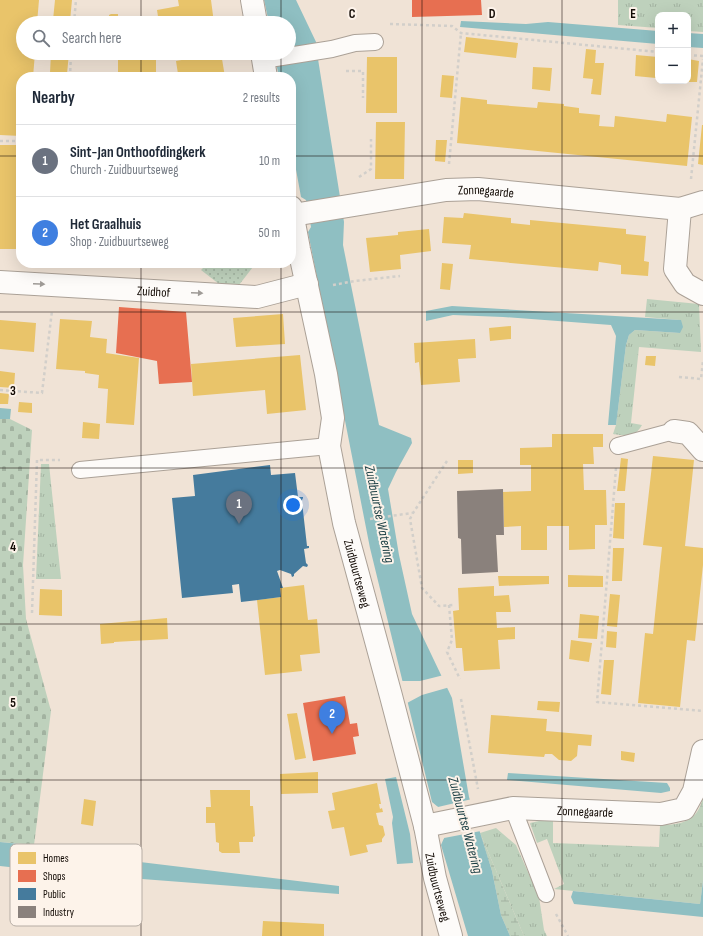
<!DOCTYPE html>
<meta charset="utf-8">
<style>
body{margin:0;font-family:"Sofia Sans Condensed",sans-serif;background:#f2f2f3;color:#1f2937}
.controls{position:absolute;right:12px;top:12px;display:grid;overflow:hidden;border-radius:8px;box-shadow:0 4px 16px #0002}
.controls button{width:36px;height:36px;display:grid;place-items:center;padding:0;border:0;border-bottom:1px solid #e0e1e3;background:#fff;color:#1f2937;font:20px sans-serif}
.you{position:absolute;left:293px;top:505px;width:14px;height:14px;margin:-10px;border:3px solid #fff;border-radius:50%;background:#1a73e8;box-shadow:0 0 0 6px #1a73e833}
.badge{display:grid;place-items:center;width:26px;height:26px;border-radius:50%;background:#1a73e8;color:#fff;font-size:13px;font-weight:700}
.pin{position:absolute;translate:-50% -33px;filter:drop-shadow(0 1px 2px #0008)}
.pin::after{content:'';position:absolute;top:21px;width:14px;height:12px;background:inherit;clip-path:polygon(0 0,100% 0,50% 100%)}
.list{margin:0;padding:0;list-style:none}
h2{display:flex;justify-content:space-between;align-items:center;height:52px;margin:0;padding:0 16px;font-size:17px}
h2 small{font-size:13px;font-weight:400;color:#747a83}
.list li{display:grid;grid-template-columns:26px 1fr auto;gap:12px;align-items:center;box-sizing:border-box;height:72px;padding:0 16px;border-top:1px solid #e0e1e3}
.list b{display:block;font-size:15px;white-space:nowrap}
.list p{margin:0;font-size:13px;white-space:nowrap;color:#747a83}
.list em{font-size:13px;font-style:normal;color:#747a83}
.icon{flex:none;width:22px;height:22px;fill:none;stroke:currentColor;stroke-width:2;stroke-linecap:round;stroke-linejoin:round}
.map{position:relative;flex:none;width:703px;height:936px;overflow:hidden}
.search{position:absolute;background:#fff;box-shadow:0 4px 16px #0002;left:16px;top:16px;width:280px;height:44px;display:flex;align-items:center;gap:10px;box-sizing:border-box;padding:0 14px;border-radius:22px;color:#747a83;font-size:15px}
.panel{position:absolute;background:#fff;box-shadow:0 4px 16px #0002;left:16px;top:72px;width:280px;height:196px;border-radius:16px}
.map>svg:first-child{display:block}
.grass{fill:url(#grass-tufts)}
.wetland{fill:url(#wetland-marsh)}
.cemetery{fill:url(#cemetery-stones)}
.park{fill:url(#park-dots)}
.water{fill:#8fbfc2}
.pier{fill:#f0e3d6}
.homes{fill:#e9c46a}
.shops{fill:#e76f51}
.public{fill:#457b9d}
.industry{fill:#8a817c}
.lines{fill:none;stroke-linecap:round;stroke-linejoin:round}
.service-casing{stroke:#aba197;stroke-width:18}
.minor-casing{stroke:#aba197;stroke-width:24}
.path{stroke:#d2cfca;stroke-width:2.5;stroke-dasharray:3 3;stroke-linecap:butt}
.service{stroke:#fdfbf9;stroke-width:16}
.minor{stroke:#fdfbf9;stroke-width:22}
.oneway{fill:#9f9b97}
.grid{fill:none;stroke:#120a04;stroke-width:1;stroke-opacity:0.55}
.labels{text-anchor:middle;stroke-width:4;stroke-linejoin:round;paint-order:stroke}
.street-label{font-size:13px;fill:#120a04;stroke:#fdf3ea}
.water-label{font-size:14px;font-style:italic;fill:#1a3e43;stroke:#fdf3ea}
.key{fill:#fdf3ea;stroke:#b6ada5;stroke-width:1}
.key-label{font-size:11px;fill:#120a04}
.grid-label{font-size:13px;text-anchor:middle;font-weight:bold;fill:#120a04;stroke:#fdf3ea;stroke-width:4;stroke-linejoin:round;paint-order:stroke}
</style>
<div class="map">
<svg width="703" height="936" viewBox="0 0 703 936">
<defs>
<pattern id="grass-tufts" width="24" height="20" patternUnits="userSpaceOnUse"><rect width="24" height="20" fill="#bed1bc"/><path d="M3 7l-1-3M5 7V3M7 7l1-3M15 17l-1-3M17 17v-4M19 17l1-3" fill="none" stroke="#a2b2a0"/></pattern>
<pattern id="wetland-marsh" width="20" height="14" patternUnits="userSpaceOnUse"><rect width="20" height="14" fill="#bed1bc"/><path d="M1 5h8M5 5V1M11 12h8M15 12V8" fill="none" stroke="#a2b2a0"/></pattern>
<pattern id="cemetery-stones" width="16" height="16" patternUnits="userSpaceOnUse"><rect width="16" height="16" fill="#bed1bc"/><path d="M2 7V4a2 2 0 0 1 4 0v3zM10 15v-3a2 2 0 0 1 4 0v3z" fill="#a2b2a0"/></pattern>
<pattern id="park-dots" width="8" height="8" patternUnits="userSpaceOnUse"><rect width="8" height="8" fill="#bed1bc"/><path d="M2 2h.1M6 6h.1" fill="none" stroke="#a2b2a0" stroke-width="1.8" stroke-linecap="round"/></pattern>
</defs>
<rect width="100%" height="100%" fill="#f0e3d6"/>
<!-- grass -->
<path class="grass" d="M 618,0 L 703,0 L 703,32 L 688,31 L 688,15 L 658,15 L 658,28 L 618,25 Z
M 647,299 L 699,304 L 701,352 L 639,347 L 631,423 L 642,425 C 635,438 626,436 613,434 L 616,425 L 626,345 L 629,335 L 635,330 L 680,333 L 680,320 L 645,317 Z
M 41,464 L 49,464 L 61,579 L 36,579 Z
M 703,797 L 703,881 L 700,904 L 554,889 L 564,884 L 547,839 L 537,843 L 530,823 L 539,821 L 553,821 L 553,843 L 659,847 L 660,825 C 682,825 698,821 703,797 Z
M 496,828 L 516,845 L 539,897 L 544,930 L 547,936 L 524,936 L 480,833 Z"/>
<!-- wetland -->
<path class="wetland" d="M 480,833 L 524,936 L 510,936 L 501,915 L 492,871 Z"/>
<!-- cemetery -->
<path class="cemetery" d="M 0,419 L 10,419 L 32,430 L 23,565 L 26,619 L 51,711 L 34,845 L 0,842 Z"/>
<!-- park -->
<path class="park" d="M 208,263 L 256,263 L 239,285 L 219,284 L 201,270 Z"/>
<!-- water -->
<path class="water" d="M 264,0 L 296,0 L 317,44 L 318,59 L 344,222 L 343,245 L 379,425 L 411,438 L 412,443 L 396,472 L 388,489 L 399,555 L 412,614 L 452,698 L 469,797 L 492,871 L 501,915 L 510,936 L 468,936 L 441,845 L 444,838 L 438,807 L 432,802 L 370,548 L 308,232 L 311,227 L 306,200 L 301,197 L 291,142 L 291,77 L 279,77 L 274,53 L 289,53 L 289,23 L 269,23 Z
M 461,21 L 526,24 L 548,22 L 658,31 L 658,44 L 460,27 Z
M 688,33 L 703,34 L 703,48 L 688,47 Z
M 452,306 L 681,320 L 683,327 L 680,333 L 635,330 L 629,335 L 626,345 L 616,425 L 608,425 L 616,336 L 611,325 L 503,317 L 453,315 L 426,321 L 426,311 Z
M 0,408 L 11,409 L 10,419 L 0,419 Z
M 508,773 L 667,783 L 670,788 L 670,791 L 661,793 L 507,780 Z
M 396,777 L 410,834 L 413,863 L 397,864 L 392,823 L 393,817 L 385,779 Z
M 0,842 L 119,854 L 140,862 L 339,886 L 339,894 L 64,873 L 0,866 Z
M 703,881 L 703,917 L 574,904 L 571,897 L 573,891 L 700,904 Z"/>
<!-- pier -->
<path class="pier" d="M 444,675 L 450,687 L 422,695 L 407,703 L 401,681 L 420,681 Z
M 472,799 L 481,831 L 444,838 L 441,842 L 442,838 L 436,808 L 434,805 L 438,807 Z"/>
<!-- homes -->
<path class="homes" d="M 0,0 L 39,0 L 37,23 L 23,23 L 23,53 L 35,53 L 33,77 L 21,77 L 21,136 L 0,135 Z
M 55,0 L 72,0 L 70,21 L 53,20 Z
M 178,0 L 211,0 L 214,23 L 159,23 L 157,10 L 179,6 Z
M 111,14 L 118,14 L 118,20 L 109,20 L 109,15 Z
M 466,37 L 518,43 L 516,58 L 464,52 Z
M 586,49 L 596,50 L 595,63 L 604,63 L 601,95 L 591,94 L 593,79 L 583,78 Z
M 51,53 L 69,53 L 67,74 L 50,73 Z
M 118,53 L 156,53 L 156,77 L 118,77 Z
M 186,53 L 221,53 L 225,77 L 190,77 L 189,72 L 178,74 L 176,61 L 187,59 Z
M 636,55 L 658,57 L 656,78 L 635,76 Z
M 367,57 L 397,57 L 397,113 L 366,113 Z
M 688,59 L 699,61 L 697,82 L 688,82 Z
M 533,67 L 552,68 L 550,91 L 532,89 Z
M 442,75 L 454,76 L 452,98 L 440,97 Z
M 461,97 L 487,100 L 487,104 L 537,108 L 538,102 L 564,104 L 564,106 L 579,108 L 579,113 L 600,115 L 599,126 L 614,127 L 615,116 L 666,122 L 667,114 L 692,117 L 687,166 L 457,143 Z
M 376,122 L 405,122 L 404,179 L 375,179 Z
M 702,125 L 703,125 L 703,165 L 698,164 Z
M 436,140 L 447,140 L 445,162 L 435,161 Z
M 0,145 L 21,145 L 21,249 L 0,249 Z
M 464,213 L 511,218 L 511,223 L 530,225 L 530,220 L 626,229 L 626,234 L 646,236 L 644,261 L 649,262 L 648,276 L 621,274 L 621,265 L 599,262 L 598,271 L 469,259 L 471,245 L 442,243 L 444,217 L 463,218 Z
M 429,229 L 431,251 L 400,255 L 401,269 L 370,272 L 366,238 L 398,235 L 398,232 Z
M 442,263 L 453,264 L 450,290 L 440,289 Z
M 283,314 L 285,344 L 236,347 L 233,318 Z
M 60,319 L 92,321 L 90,337 L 107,339 L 106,353 L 139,358 L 134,425 L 106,423 L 108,389 L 98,388 L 99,375 L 85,373 L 85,371 L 56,369 Z
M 0,320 L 36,323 L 34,352 L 0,349 Z
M 511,326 L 511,339 L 490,341 L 489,328 Z
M 475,339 L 476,358 L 458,359 L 460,382 L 421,385 L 419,362 L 415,363 L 414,343 Z
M 300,355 L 306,410 L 267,414 L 265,390 L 193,396 L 191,364 Z
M 646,356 L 656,356 L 655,366 L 645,365 Z
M 0,371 L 15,373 L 14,388 L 0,387 Z
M 0,393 L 9,394 L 8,404 L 0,404 Z
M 19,402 L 32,403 L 32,413 L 18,412 Z
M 83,422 L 100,424 L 99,439 L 82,438 Z
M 552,434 L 603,434 L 603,447 L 593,447 L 594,464 L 583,464 L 584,490 L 606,490 L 607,525 L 595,525 L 595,549 L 569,550 L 569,526 L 547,526 L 547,550 L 521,550 L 521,526 L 504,527 L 503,492 L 531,491 L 531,465 L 520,465 L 520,448 L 552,447 Z
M 653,456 L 694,460 L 685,546 L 703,548 L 703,565 L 695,641 L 687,640 L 680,707 L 638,703 L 645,633 L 653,634 L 662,547 L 643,545 Z
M 621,458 L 628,459 L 625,491 L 617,491 Z
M 458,460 L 473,460 L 473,473 L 458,474 Z
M 615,503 L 625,503 L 624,539 L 613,538 Z
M 613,548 L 624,548 L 622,581 L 612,581 Z
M 568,575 L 603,576 L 603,587 L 568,587 Z
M 498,576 L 549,576 L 549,584 L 499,586 Z
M 304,585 L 308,620 L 317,619 L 320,653 L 300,655 L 302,671 L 265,675 L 257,600 L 281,597 L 280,588 Z
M 494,586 L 494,596 L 509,595 L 511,612 L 496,612 L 497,628 L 515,627 L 515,639 L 498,640 L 500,669 L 464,671 L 462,648 L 456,648 L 453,611 L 459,610 L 458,588 Z
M 40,589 L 62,590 L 62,616 L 39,615 Z
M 610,594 L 620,595 L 617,627 L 607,626 Z
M 580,614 L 599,616 L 597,639 L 578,638 Z
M 167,618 L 168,639 L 114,642 L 114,643 L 101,644 L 100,624 Z
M 607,631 L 617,632 L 616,648 L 606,647 Z
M 571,640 L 592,643 L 589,662 L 569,659 Z
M 604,660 L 614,660 L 611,695 L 601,694 Z
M 538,701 L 560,702 L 559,712 L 537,710 Z
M 297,713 L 306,758 L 295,760 L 287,714 Z
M 491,715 L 547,719 L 546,731 L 592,735 L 591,746 L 578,745 L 577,756 L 571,761 L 559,760 L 552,754 L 545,754 L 544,757 L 488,753 Z
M 621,751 L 635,753 L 634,762 L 621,760 Z
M 318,772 L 318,793 L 281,794 L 280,774 Z
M 377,783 L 381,804 L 379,804 L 380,809 L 382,808 L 383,812 L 376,813 L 379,825 L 383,826 L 385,835 L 382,839 L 382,842 L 366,845 L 368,852 L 350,856 L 344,827 L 332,829 L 328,811 L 335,810 L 332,793 Z
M 210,790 L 250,790 L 250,806 L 253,806 L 255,836 L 253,837 L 253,842 L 239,842 L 240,853 L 222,853 L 219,851 L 219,843 L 216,842 L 215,823 L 206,823 L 206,807 L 211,807 Z
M 84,799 L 96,801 L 93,826 L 81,824 Z
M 263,921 L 324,924 L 324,936 L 262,936 Z"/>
<!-- shops -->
<path class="shops" d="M 412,0 L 481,0 L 482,15 L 412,17 Z
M 119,307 L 186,312 L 192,382 L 159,384 L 157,361 L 116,353 Z
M 345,696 L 350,724 L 357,723 L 359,736 L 353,737 L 356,754 L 313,761 L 303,703 Z"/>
<!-- public -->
<path class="public" d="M 270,465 L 271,475 L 295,473 L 298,497 L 303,497 L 303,498 L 302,500 L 302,502 L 307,546 L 309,546 L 309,548 L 304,549 L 306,563 L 308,565 L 307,567 L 303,566 L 294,574 L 294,576 L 292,577 L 291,574 L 280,570 L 277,571 L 283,588 L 280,588 L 281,597 L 241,602 L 239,584 L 232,585 L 233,593 L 182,598 L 172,498 L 195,496 L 193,475 Z"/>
<!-- industry -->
<path class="industry" d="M 503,489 L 504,535 L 496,535 L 498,572 L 462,574 L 461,539 L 458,538 L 457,491 Z"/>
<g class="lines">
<defs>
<path id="service" d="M 263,60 L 332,49 L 355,43 L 375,42
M 618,446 L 674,431
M 80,470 L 329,446
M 513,808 L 546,894"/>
<g id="minor">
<path d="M 252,0 L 256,23"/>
<path d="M 262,53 L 266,77"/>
<path id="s1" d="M 291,207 L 299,249 L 326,374 L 333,418 L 329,446 L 344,523 L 391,696 L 425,826 L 435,878 L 451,936"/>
<path d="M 680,209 L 703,202"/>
<path id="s2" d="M 293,215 L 446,190 L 478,189 L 680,209 L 675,269 L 685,284 L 703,294"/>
<path id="s3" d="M 0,282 L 257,297 L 307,284"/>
<path d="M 674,431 L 688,433 L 703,450"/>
<path id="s4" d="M 425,826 L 513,808 L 661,814 L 684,809 L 694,791 L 703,751"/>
</g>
</defs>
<!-- service casing -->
<use href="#service" class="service-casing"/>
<!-- minor casing -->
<use href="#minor" class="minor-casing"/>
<!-- path -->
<path class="path" d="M 74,23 L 76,0
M 390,24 L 452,26 L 461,33 L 658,52
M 688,55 L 703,56
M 346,71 L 363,71 L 363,98
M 70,77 L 71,53
M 0,141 L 21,141
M 449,164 L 461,33
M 359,177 L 371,169 L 371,139
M 691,179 L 703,59
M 333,285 L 355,281 L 400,276
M 679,377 L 701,379 L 703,361
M 0,390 L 42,393 L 52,311
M 447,461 L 413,513 L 410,519 L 422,588 L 439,606 L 453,605
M 616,468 L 597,702 L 703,711
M 370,519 L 412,513
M 449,605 L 452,640 L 447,652 L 460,679
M 32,613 L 37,460 L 60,460
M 461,699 L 478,789
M 556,914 L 568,936"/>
<!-- service -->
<use href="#service" class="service"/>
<!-- minor -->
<use href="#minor" class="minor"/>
</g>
<!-- one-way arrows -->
<defs><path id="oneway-solid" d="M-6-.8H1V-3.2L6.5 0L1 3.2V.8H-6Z"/></defs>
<g class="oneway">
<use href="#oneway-solid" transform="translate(39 284) rotate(3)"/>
<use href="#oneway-solid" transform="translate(197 293) rotate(3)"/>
</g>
<!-- grid -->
<path class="grid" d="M 141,0 L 141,23M 281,0 L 281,23M 422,0 L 422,936M 562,0 L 562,936M 141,53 L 141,77M 281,53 L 281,77M 0,156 L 21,156M 291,156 L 703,156M 141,263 L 141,936M 281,263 L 281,936M 0,312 L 703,312M 0,468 L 703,468M 0,624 L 703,624M 0,780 L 703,780"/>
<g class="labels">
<!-- street labels -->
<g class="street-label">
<text dy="5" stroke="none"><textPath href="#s2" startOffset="195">Zonnegaarde</textPath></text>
<text dy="5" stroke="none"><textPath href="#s3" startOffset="154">Zuidhof</textPath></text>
<text dy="5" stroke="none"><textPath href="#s1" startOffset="374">Zuidbuurtseweg</textPath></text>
<text dy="5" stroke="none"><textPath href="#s4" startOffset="162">Zonnegaarde</textPath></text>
<text dy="5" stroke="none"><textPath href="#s1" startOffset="698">Zuidbuurtseweg</textPath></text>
</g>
<!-- water labels -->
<g class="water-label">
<text transform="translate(380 514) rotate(78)" y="5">Zuidbuurtse Watering</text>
<text transform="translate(466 825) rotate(75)" y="5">Zuidbuurtse Watering</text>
</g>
</g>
<!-- legend -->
<rect x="10" y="844" width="132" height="82" rx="6" class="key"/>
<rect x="18" y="852" width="18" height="12" fill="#e9c46a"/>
<rect x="18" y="870" width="18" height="12" fill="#e76f51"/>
<rect x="18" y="888" width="18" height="12" fill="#457b9d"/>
<rect x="18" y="906" width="18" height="12" fill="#8a817c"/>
<g class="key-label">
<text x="43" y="862">Homes</text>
<text x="43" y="880">Shops</text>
<text x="43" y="898">Public</text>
<text x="43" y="916">Industry</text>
</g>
<g class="grid-label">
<text x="352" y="18">C</text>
<text x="492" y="18">D</text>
<text x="633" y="18">E</text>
<text x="13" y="395">3</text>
<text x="13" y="551">4</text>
<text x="13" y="707">5</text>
</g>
</svg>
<div class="controls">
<button>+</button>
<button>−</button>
</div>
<div class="you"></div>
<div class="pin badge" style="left:239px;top:524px;background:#6b7280">1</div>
<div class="pin badge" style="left:332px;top:734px;background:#3f7fe0">2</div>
<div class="search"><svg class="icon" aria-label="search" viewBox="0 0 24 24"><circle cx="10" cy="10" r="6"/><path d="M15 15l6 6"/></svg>Search here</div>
<section class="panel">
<h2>Nearby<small>2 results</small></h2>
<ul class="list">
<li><span class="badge" style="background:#6b7280">1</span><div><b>Sint-Jan Onthoofdingkerk</b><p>Church · Zuidbuurtseweg</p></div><em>10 m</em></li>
<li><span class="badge" style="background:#3f7fe0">2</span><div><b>Het Graalhuis</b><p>Shop · Zuidbuurtseweg</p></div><em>50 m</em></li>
</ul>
</section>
</div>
